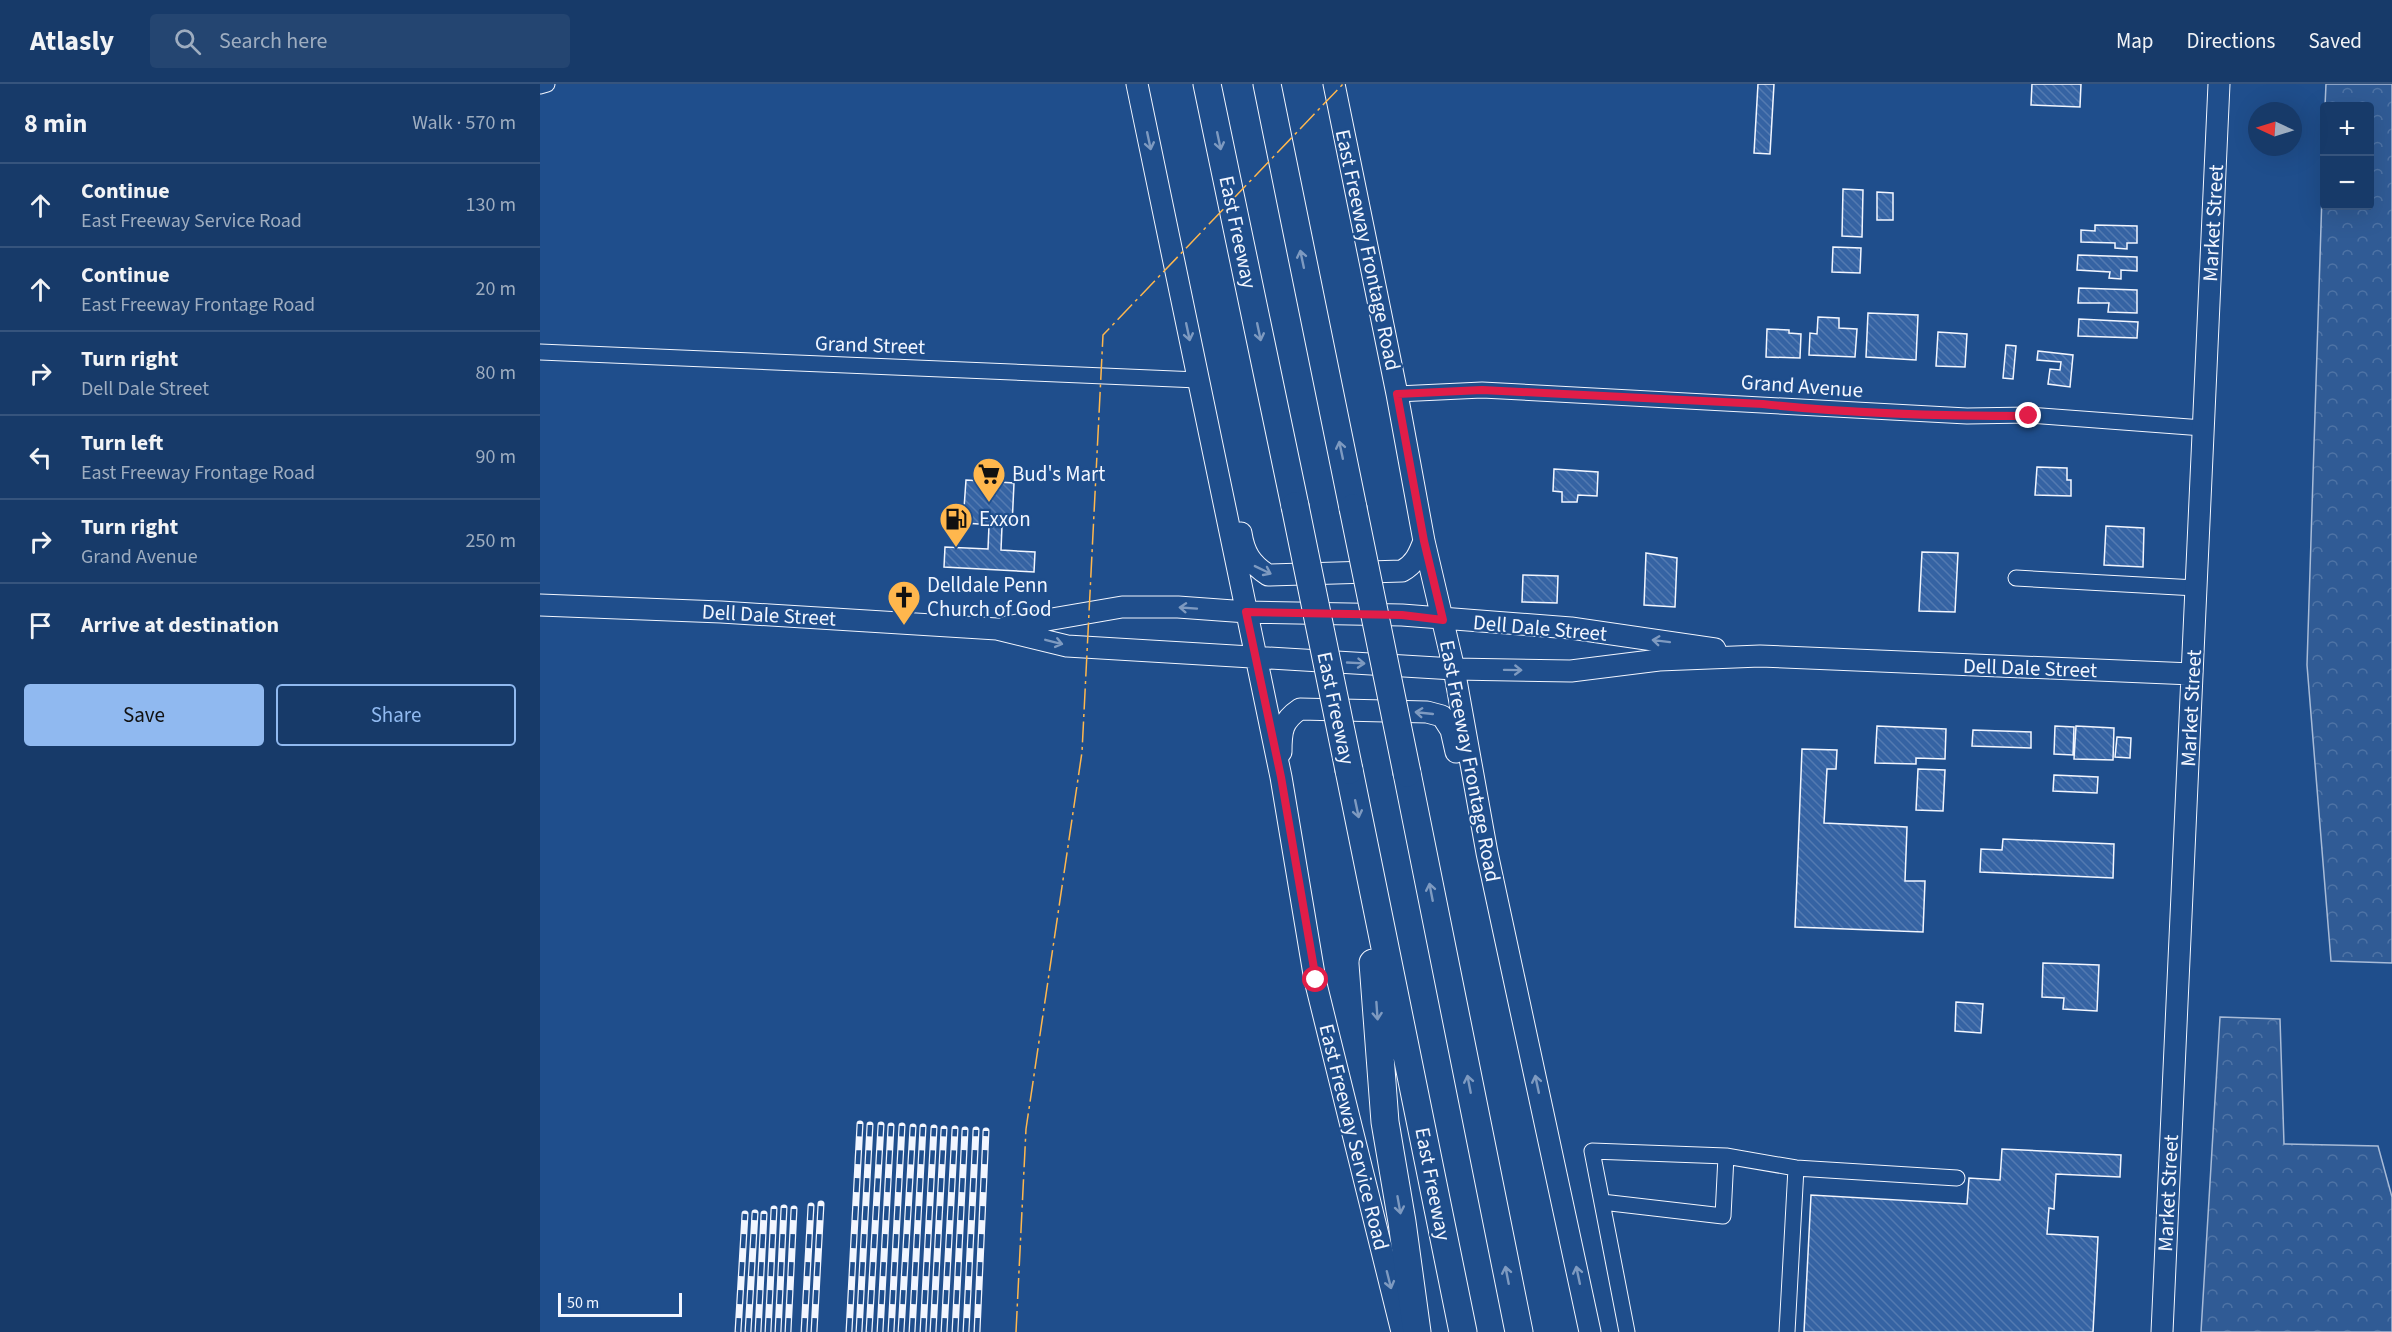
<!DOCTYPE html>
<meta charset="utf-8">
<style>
body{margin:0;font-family:"Source Sans 3",sans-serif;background:#244571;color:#f1f3f6}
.controls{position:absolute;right:18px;top:18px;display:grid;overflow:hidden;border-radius:6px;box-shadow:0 6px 24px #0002}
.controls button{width:54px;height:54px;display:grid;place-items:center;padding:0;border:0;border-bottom:2px solid #36547d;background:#173a69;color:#f1f3f6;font:30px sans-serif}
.compass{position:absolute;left:1708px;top:18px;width:54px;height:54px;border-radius:50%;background:#173a69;box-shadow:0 6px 24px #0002;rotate:274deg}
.scale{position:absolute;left:18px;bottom:15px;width:124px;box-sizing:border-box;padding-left:6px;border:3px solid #f2f6ff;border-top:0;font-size:16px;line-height:21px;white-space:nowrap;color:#f2f6ff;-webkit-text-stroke:4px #1f4e8c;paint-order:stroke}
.stop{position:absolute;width:18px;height:18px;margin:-14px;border:4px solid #e11d48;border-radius:50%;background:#fff}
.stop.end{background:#e11d48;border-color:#fff;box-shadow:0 2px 6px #0008}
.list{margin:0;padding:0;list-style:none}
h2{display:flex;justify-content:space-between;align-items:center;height:78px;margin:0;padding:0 24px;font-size:26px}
h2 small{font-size:20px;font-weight:400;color:#9eadc0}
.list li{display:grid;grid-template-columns:39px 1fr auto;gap:18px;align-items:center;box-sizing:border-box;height:84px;padding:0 24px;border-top:2px solid #36547d}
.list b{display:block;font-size:22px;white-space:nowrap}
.list p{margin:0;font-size:20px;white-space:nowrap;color:#9eadc0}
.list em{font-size:20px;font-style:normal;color:#9eadc0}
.actions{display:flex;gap:12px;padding:18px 24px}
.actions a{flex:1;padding:14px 0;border:2px solid #90b9f0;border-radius:6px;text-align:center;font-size:21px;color:#90b9f0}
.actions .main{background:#90b9f0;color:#111}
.icon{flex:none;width:33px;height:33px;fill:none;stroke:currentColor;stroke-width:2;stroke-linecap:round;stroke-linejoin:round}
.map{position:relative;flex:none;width:1852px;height:1248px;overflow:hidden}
header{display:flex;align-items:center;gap:36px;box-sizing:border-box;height:84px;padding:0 30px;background:#173a69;border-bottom:2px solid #36547d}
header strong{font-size:28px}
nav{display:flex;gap:33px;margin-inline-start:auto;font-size:21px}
.search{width:420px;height:54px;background:#244571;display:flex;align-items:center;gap:15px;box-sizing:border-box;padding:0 21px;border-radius:6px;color:#9eadc0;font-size:22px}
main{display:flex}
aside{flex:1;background:#173a69}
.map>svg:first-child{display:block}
.forest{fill:url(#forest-crowns);stroke:#a8bbd7;stroke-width:1.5}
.building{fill:url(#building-back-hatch);stroke:#f2f6ff;stroke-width:1.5}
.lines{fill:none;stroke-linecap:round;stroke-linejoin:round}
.street-casing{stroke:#f2f6ff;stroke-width:17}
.secondary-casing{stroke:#f2f6ff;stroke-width:23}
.highway-casing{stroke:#f2f6ff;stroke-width:29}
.street{stroke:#1f4e8c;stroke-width:15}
.secondary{stroke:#1f4e8c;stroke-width:21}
.highway{stroke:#1f4e8c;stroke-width:27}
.rail-casing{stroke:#f2f6ff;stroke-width:7}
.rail{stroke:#1f4e8c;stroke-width:4.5;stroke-dasharray:14;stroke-linecap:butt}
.highway-bridge-casing{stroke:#f2f6ff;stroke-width:29;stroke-linecap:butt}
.highway-bridge{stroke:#1f4e8c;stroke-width:27}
.power{stroke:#ffb74d;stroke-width:1.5;stroke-dasharray:21 4.5 3 4.5;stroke-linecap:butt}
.oneway{stroke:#7e9ac0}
.route{stroke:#e11d48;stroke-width:8}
.labels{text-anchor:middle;stroke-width:4.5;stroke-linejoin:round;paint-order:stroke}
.street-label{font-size:21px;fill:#f2f6ff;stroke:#1f4e8c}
.poi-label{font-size:21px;fill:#f2f6ff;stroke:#1f4e8c;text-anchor:start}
</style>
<header>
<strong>Atlasly</strong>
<div class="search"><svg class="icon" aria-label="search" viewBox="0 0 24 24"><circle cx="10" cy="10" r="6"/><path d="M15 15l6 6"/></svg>Search here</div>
<nav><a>Map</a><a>Directions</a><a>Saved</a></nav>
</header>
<main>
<aside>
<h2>8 min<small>Walk · 570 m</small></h2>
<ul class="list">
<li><svg class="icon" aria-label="ahead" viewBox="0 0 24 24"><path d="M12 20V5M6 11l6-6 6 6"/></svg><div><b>Continue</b><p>East Freeway Service Road</p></div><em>130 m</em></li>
<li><svg class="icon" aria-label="ahead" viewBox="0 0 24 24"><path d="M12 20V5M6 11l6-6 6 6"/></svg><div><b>Continue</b><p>East Freeway Frontage Road</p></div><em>20 m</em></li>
<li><svg class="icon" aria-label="right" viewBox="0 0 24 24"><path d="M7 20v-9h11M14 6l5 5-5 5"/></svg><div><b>Turn right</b><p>Dell Dale Street</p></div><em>80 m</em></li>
<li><svg class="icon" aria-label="left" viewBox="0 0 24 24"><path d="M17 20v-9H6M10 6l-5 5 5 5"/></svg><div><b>Turn left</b><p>East Freeway Frontage Road</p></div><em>90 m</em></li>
<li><svg class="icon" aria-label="right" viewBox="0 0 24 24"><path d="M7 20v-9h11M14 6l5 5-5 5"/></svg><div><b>Turn right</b><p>Grand Avenue</p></div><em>250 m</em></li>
<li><svg class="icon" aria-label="arrive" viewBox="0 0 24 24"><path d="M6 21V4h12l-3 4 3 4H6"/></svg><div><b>Arrive at destination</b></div></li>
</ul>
<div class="actions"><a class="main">Save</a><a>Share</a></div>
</aside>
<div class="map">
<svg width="1852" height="1248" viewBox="0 0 1852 1248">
<defs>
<pattern id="forest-crowns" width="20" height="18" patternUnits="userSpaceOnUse" patternTransform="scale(1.5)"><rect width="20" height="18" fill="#305b95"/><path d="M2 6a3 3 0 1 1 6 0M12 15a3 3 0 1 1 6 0" fill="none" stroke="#4e73a5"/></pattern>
<pattern id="building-back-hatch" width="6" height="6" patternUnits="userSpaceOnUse" patternTransform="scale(1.5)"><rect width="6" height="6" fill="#3563a3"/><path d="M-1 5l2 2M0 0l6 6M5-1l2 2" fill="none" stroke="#537ab1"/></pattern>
</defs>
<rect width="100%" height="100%" fill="#1f4e8c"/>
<!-- forest -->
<path class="forest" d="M 1786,0 L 1852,0 L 1852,879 L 1791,877 L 1767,581 L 1784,48 L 1784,122 L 1830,122 L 1830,22 L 1785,22 Z
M 1680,933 L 1740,935 L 1744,1060 L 1838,1062 L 1852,1113 L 1852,1248 L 1661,1248 Z"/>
<!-- building -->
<path class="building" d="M 1218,0 L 1234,0 L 1230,70 L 1214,69 Z
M 1492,0 L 1541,0 L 1540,23 L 1491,21 Z
M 1303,105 L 1323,106 L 1322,153 L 1302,152 Z
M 1337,108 L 1353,109 L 1353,136 L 1337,136 Z
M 1555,141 L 1597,142 L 1597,159 L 1587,159 L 1587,165 L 1575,164 L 1575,159 L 1541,158 L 1541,146 L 1555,147 Z
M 1293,163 L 1321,164 L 1320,189 L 1292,188 Z
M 1538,171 L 1597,173 L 1597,187 L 1581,186 L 1581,195 L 1569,194 L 1570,188 L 1537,186 Z
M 1539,204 L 1597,206 L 1597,229 L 1568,228 L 1569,219 L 1538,219 Z
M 1328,229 L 1378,231 L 1376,276 L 1326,273 Z
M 1278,233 L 1299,234 L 1299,244 L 1317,245 L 1315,273 L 1269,271 L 1270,249 L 1277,250 Z
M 1539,235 L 1598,238 L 1597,254 L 1538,252 Z
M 1227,245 L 1249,246 L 1249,249 L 1261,250 L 1260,274 L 1226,273 Z
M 1398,248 L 1427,250 L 1425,283 L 1396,282 Z
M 1466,261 L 1476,262 L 1473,295 L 1463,294 Z
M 1498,267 L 1533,271 L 1530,303 L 1508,300 L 1510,285 L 1520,286 L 1521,278 L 1497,276 Z
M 1497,383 L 1527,384 L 1527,396 L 1531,396 L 1531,412 L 1495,411 Z
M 1014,385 L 1058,388 L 1057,412 L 1038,411 L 1037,418 L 1022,418 L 1022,408 L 1013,407 Z
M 426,396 L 474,399 L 472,442 L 423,439 Z
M 449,441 L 462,442 L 461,466 L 495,468 L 494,488 L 404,483 L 405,463 L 448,465 Z
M 1566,442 L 1604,444 L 1603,483 L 1564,481 Z
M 1382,468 L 1418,469 L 1415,528 L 1379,527 Z
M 1106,469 L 1137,474 L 1135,523 L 1104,521 Z
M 983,491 L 1018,492 L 1017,519 L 982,518 Z
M 1337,642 L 1406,645 L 1405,675 L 1376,674 L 1376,680 L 1335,679 Z
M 1515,642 L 1534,643 L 1533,671 L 1514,670 Z
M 1536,642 L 1574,644 L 1573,676 L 1534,675 Z
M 1433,646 L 1491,648 L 1491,664 L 1432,662 Z
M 1577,653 L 1591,654 L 1590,674 L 1575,673 Z
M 1262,665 L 1297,666 L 1296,685 L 1287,685 L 1284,739 L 1367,743 L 1365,797 L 1385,797 L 1383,848 L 1255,843 Z
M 1378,685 L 1405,686 L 1403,727 L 1376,726 Z
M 1514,691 L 1558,693 L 1557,709 L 1513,707 Z
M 1463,755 L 1574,760 L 1573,794 L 1440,788 L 1441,765 L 1462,766 Z
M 1503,879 L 1559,881 L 1557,927 L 1523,925 L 1524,914 L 1502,913 Z
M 1416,918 L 1443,920 L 1441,949 L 1415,947 Z
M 1462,1065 L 1581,1071 L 1580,1093 L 1516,1090 L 1514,1125 L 1509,1124 L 1507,1150 L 1558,1153 L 1553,1248 L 1264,1248 L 1271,1111 L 1427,1120 L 1429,1094 L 1460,1096 Z"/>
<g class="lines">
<defs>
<path id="street" d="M 0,2 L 7,0
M 0,268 L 658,296
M 857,310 L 942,306 L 1427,332 L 1489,331 L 1663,344
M 1476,494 L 1656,504
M 1062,1118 L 1183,1132 L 1186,1072
M 1087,1248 L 1052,1067 L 1186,1072 L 1256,1084 L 1417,1094
M 1247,1248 L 1256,1084"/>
<path id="secondary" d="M 597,0 L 741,693 L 775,896 L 862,1248
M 794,0 L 857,310 L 884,457 L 914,585 L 947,769 L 1050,1248
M 701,449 C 704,469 711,480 728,491 L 862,487 C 875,480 879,470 884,457
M 0,521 L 181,528 L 457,545 L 527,562 L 914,585 L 1031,587 L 1119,576 L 1220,572 L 1652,590
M 466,543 L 582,523 L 638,523 L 707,528 L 862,531 L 1031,544 L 1175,565
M 741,668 C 741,647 742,637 760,625 L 887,628 L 902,632 L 911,646 L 916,668
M 1622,1248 L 1679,0"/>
<path id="highway" d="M 667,0 L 755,422
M 727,0 L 813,424
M 809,686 L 923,1248
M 867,689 L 979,1248
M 833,879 L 845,1038 L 862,1138 L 877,1248"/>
</defs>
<!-- street casing -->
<use href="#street" class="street-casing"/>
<!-- secondary casing -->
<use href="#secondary" class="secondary-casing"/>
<!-- highway casing -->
<use href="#highway" class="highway-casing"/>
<!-- street -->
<use href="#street" class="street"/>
<!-- secondary -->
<use href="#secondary" class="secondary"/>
<!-- highway -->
<use href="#highway" class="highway"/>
<defs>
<path id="rail" d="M 198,1248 L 205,1130
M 208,1248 L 215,1129
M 218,1248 L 224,1130
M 228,1248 L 234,1125
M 238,1248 L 244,1124
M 248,1248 L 254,1125
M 264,1248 L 271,1122
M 274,1248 L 281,1120
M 309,1248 L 320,1040
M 319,1248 L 330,1041
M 329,1248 L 341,1041
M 340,1248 L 351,1042
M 351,1248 L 362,1042
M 361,1248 L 373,1043
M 372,1248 L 383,1043
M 383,1248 L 394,1044
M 393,1248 L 404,1045
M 404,1248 L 415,1045
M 415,1248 L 425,1046
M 426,1248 L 436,1046
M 437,1248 L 446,1047"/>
</defs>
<!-- rail casing -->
<use href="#rail" class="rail-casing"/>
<!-- rail -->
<use href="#rail" class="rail"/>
<defs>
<path id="highway-bridge" d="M 755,422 L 809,686
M 813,424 L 867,689"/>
</defs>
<!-- highway-bridge casing -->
<use href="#highway-bridge" class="highway-bridge-casing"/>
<!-- highway-bridge -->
<use href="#highway-bridge" class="highway-bridge"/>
<!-- power -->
<path class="power" d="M 476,1248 L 486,1045 L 542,668 L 563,251 L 803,0"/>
</g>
<!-- one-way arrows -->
<defs><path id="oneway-shaft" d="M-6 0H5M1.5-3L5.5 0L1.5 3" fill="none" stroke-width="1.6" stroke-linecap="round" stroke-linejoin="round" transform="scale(1.5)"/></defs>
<g class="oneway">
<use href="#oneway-shaft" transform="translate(609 57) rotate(78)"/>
<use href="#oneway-shaft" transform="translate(679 57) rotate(78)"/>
<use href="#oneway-shaft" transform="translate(762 175) rotate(-102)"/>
<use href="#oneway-shaft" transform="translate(648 248) rotate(78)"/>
<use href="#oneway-shaft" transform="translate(719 248) rotate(78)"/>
<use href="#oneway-shaft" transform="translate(801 366) rotate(-102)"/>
<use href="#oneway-shaft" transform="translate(723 486) rotate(26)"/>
<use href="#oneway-shaft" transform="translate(648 524) rotate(-176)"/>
<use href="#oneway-shaft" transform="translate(1121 557) rotate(-173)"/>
<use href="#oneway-shaft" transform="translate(514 558) rotate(14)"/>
<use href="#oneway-shaft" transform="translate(816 579) rotate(3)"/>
<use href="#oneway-shaft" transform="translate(973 586) rotate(1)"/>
<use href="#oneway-shaft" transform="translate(884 629) rotate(-174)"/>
<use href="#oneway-shaft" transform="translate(817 725) rotate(78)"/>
<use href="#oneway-shaft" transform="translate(891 808) rotate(-101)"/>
<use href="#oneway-shaft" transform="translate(837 927) rotate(86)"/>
<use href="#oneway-shaft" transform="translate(929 1000) rotate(-101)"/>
<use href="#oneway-shaft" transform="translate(997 1000) rotate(-102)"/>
<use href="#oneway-shaft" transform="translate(859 1121) rotate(80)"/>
<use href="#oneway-shaft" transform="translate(967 1191) rotate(-101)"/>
<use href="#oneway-shaft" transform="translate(1038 1191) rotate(-102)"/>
<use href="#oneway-shaft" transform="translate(849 1196) rotate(76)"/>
</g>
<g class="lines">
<!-- route -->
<path class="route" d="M 776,896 L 741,693 L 706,528 L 862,531 L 903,536 L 884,457 L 857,310 L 942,306 L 1223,320 C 1310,330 1400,332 1489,332"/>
</g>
<!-- icons -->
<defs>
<symbol id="supermarket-pin" viewBox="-11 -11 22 30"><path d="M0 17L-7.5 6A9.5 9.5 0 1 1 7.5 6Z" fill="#ffb74d" stroke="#1f4e8c"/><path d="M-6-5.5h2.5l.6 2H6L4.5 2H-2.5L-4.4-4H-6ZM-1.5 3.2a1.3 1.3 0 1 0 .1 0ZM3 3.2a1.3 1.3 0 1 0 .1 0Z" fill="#111"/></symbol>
<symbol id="fuel-pin" viewBox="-11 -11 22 30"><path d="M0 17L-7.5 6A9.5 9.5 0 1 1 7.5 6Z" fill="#ffb74d" stroke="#1f4e8c"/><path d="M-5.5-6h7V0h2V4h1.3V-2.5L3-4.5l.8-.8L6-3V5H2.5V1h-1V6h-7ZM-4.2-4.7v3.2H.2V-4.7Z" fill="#111"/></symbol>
<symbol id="church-pin" viewBox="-11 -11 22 30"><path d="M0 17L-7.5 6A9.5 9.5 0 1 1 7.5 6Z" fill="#ffb74d" stroke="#1f4e8c"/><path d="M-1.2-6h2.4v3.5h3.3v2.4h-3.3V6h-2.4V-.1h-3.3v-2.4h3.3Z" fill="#111"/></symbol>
</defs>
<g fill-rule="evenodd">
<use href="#supermarket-pin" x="430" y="371" width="38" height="52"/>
<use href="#fuel-pin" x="397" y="416" width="38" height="52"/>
<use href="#church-pin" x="345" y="494" width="38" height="52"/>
</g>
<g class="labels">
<!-- street labels -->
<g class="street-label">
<text transform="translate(1673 139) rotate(-87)" y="7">Market Street</text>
<text transform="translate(698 148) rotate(78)" y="7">East Freeway</text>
<text transform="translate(828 166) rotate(78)" y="7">East Freeway Frontage Road</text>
<text transform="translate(330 261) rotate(2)" y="7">Grand Street</text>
<text transform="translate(1262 302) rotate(4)" y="7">Grand Avenue</text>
<text transform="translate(229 531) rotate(3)" y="7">Dell Dale Street</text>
<text transform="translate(1000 544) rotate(5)" y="7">Dell Dale Street</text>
<text transform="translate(1490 584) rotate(2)" y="7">Dell Dale Street</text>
<text transform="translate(796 624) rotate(78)" y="7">East Freeway</text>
<text transform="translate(1651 624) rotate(-87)" y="7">Market Street</text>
<text transform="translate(930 677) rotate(79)" y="7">East Freeway Frontage Road</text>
<text transform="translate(814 1053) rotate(76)" y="7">East Freeway Service Road</text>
<text transform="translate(893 1100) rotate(79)" y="7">East Freeway</text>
<text transform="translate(1628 1109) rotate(-87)" y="7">Market Street</text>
</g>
<!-- poi labels -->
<g class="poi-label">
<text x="472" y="397">Bud's Mart</text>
<text x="439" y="442">Exxon</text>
<text x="387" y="508">Delldale Penn<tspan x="387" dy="24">Church of God</tspan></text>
</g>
</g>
</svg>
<div class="controls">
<button>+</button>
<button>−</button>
</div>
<svg class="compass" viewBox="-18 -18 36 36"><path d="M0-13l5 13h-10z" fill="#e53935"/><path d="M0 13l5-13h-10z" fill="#9eadc0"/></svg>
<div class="scale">50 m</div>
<div class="stop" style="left:776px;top:896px"></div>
<div class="stop end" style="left:1489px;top:332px"></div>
</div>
</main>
